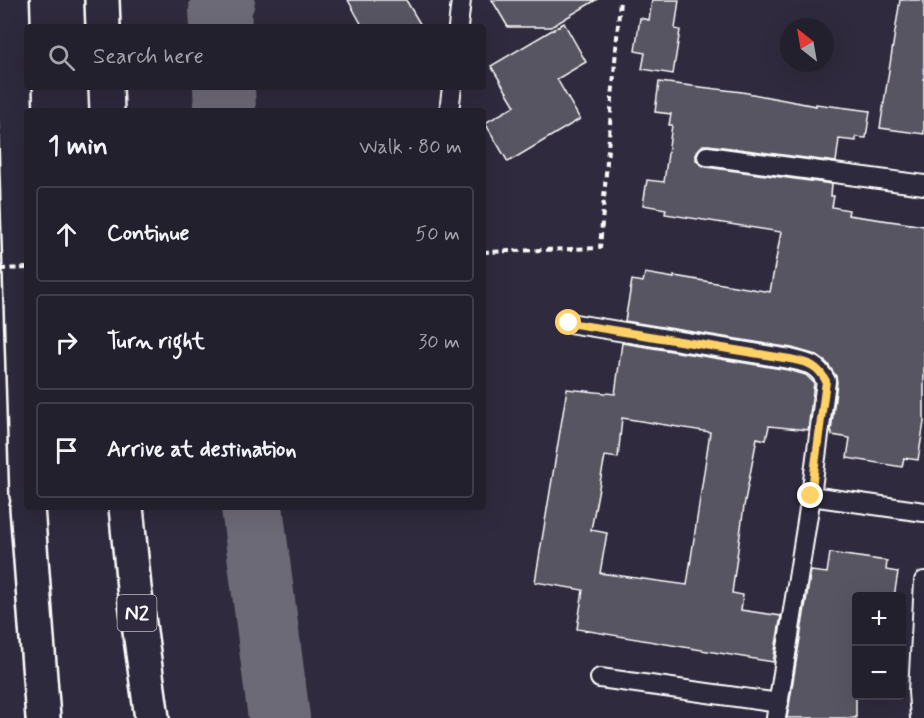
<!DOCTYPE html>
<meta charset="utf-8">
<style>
body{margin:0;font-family:Mynerve,sans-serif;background:#2f2d3a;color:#f1f3f6}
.controls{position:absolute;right:18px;bottom:18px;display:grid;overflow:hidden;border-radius:6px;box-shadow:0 6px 24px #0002}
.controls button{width:54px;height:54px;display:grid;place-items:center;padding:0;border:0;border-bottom:2px solid #403e4a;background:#23202e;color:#f1f3f6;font:30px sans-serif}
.compass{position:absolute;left:780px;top:18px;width:54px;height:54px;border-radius:50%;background:#23202e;box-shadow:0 6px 24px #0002;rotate:329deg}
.stop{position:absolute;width:18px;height:18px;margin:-14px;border:4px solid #ffd166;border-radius:50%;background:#fff}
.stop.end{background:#ffd166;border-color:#fff;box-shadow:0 2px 6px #0008}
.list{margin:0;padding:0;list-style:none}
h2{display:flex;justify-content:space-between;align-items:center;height:78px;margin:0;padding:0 24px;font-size:26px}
h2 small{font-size:20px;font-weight:400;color:#a3a3aa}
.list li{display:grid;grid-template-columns:39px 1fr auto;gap:18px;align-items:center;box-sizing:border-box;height:96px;margin:0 12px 12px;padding:0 12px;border:2px solid #403e4a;border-radius:6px}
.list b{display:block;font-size:22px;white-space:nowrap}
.list em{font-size:20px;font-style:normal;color:#a3a3aa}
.icon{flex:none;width:33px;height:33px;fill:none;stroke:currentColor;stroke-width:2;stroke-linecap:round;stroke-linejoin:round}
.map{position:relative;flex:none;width:924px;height:718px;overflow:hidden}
.search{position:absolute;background:#23202e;box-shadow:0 6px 24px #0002;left:24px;top:24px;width:462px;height:66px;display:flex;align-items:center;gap:15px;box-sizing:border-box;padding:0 21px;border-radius:6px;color:#a3a3aa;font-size:22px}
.panel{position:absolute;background:#23202e;box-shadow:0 6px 24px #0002;left:24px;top:108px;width:462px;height:402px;border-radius:6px}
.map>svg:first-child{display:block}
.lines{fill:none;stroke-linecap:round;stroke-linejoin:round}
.river{stroke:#6d6a77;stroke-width:62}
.building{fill:#595564;stroke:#fff;stroke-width:1.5;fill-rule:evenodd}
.lane-casing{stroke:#fff;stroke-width:22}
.highway-casing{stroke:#fff;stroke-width:38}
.path{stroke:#fff;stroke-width:4;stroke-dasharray:6 4.5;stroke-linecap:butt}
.lane{stroke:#2f2a3d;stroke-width:18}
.highway{stroke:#2f2a3d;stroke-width:33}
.path-bridge{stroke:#fff;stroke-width:4;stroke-dasharray:6 4.5;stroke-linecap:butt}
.route{stroke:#ffd166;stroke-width:8}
.labels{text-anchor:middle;stroke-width:6;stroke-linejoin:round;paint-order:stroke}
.shield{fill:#2f2a3d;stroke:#c1bfc5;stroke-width:1.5}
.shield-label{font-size:21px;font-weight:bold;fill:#fff}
</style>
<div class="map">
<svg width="924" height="718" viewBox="0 0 924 718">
<rect width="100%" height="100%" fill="#2f2a3d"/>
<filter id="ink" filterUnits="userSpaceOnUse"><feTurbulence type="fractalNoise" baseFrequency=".0167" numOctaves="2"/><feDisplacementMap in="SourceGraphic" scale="12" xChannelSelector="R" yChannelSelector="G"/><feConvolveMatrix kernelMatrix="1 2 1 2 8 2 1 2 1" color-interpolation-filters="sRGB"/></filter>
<g filter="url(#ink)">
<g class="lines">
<!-- river -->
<path class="river" d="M 221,27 L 220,9 L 224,0
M 224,87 L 225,111
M 252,507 L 279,718"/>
</g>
<!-- building -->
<path class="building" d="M 348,0 L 406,0 L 422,27 L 363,27 Z
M 492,0 L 596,0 L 551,27 L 508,27 Z
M 652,0 L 679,0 L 675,29 L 680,30 L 673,74 L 642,69 L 645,53 L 635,51 L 640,18 L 649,20 Z
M 900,0 L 924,0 L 924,134 L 880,128 Z
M 564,23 L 586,62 L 557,79 L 580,119 L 508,162 L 485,123 L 515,106 L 491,66 Z
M 659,82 L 742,92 L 816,106 L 816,104 L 870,111 L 866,138 L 856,137 L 856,141 L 839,139 L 836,162 L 708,145 L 703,145 L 699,149 L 696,154 L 696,160 L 700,164 L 706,167 L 832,184 L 831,196 L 834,196 L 832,207 L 849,210 L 848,215 L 924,226 L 924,422 L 918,460 L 904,458 L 902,467 L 847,458 L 850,438 L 832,435 L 832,432 L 831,432 L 837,382 L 836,376 L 827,363 L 816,355 L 792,348 L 625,321 L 632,280 L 643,282 L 645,273 L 674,278 L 674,276 L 770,292 L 781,232 L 665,214 L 666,209 L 643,205 L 647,180 L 664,182 L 672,125 L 669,125 L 671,114 L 655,112 Z
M 622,343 L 788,370 L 806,375 L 814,383 L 808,430 L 769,426 L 766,440 L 757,438 L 744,506 L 732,593 L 743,595 L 741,610 L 781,616 L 773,662 L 577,629 L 583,590 L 535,582 L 567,389 L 615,394 ZM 622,418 L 710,432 L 687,585 L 600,573 L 607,533 L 591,530 L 605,456 L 618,458 Z
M 830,553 L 887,561 L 886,570 L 898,572 L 894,597 L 856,597 L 856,718 L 787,718 L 811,571 L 827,573 Z"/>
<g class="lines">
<defs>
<path id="lane" d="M 458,27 L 461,0
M 449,111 L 452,87
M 707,156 L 924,185
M 569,323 L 790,359 C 808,363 817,364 826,381 L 811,496 L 924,512
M 600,678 L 779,703
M 776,718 L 811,496
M 920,718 L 918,692 L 924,581"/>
<path id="highway" d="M 12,0 L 27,495
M 102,0 L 103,27
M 106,87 L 107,111
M 27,507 L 43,718
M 126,507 L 134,588 L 152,718"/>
</defs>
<!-- lane casing -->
<use href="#lane" class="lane-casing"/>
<!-- highway casing -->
<use href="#highway" class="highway-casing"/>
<!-- path -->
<path class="path" d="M 483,252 L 600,248 L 620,0"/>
<!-- lane -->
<use href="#lane" class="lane"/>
<!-- highway -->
<use href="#highway" class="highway"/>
<!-- path-bridge -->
<path class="path-bridge" d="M 0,269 L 27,268"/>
</g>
</g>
<g class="lines" filter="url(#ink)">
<!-- route -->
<path class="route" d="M 569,323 L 790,359 C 808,363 817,364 826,381 L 811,496"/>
</g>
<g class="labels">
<!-- shield labels -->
<rect class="shield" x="117.5" y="595" width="39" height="36" rx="4.5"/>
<g class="shield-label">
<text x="137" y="620">N2</text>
</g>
</g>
</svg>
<div class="controls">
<button>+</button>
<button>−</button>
</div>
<svg class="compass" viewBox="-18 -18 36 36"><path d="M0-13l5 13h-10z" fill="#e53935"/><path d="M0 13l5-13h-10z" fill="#a3a3aa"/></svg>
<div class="stop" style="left:569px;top:323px"></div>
<div class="stop end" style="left:811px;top:496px"></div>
<div class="search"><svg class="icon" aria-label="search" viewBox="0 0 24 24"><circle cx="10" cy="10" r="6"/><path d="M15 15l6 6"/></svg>Search here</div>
<section class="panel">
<h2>1 min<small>Walk · 80 m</small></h2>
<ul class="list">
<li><svg class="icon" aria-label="ahead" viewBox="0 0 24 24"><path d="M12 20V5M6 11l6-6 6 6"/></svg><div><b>Continue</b></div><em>50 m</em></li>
<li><svg class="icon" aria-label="right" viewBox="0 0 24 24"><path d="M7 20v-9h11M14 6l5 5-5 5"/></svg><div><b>Turn right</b></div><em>30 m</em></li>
<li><svg class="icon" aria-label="arrive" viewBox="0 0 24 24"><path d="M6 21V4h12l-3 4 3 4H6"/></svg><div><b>Arrive at destination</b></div></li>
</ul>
</section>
</div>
